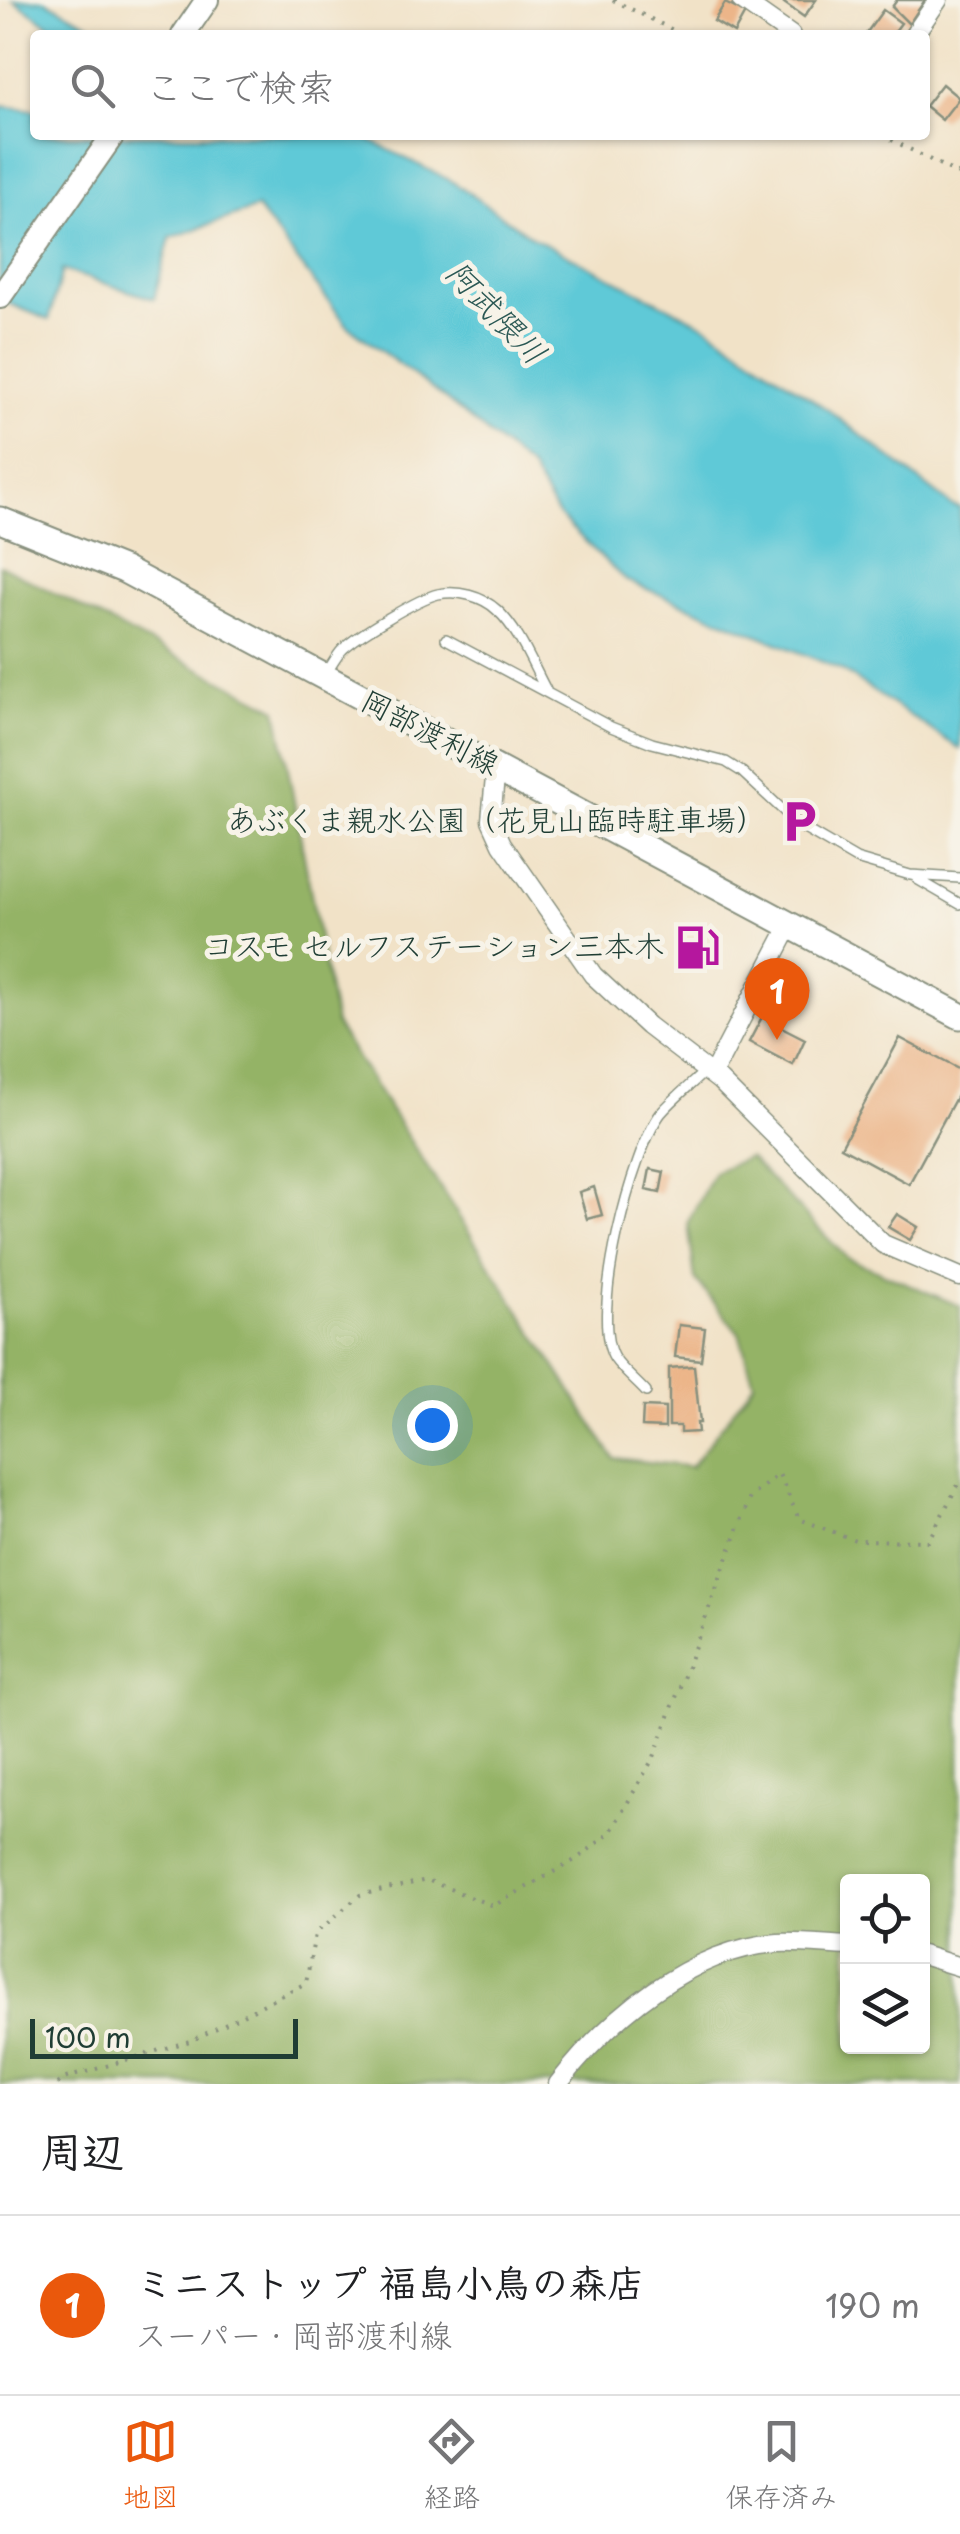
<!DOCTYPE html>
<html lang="ja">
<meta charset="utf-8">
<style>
body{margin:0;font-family:"Playpen Sans","Klee One",sans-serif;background:#f2f2f2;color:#202124}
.controls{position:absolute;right:30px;bottom:30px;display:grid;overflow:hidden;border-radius:10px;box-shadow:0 2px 8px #0004}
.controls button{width:90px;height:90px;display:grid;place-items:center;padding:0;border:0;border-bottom:2px solid #e0e0e0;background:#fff;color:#202124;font:50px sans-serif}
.scale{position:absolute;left:30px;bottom:25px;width:268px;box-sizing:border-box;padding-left:10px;border:5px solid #1f3d34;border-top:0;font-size:28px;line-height:35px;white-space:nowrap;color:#1f3d34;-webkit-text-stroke:8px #f7f3e8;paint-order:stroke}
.you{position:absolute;left:432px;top:1425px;width:35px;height:35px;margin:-25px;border:8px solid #fff;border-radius:50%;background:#1a73e8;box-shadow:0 0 0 15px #1a73e833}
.badge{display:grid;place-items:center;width:65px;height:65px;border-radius:50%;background:#ea580c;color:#fff;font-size:32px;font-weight:700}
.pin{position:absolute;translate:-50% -82px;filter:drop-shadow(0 2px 5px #0008)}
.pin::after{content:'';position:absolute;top:52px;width:35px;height:30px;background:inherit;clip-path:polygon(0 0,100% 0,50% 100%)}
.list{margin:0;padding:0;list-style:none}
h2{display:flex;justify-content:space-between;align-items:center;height:130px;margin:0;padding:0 40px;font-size:42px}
h2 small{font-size:32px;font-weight:400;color:#757577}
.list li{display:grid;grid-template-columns:65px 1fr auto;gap:30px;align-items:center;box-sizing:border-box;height:180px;padding:0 40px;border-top:2px solid #e0e0e0}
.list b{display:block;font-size:38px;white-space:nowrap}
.list p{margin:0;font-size:32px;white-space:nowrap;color:#757577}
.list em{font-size:32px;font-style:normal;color:#757577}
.icon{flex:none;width:55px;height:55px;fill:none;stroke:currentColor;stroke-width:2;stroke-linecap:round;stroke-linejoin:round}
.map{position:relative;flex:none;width:960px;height:2084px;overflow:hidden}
.search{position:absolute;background:#fff;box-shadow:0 2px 8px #0004;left:30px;right:30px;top:30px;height:110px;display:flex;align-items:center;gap:25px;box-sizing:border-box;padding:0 35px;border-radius:10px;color:#757577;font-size:38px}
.sheet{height:310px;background:#fff}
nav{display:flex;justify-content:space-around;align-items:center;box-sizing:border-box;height:140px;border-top:2px solid #e0e0e0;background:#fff;font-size:28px;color:#757577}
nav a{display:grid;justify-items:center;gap:5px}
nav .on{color:#ea580c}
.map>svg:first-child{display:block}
.forest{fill:#94b366;stroke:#5a784d;stroke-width:2.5;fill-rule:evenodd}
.water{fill:#5ec9d7;stroke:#3e8386;stroke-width:2.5}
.building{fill:#ecb589}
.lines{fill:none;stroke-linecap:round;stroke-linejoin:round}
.service-casing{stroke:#88907e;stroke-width:12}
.minor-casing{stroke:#88907e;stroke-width:21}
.tertiary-casing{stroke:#88907e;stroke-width:26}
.secondary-casing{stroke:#88907e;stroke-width:29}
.path{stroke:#88907e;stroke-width:4;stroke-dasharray:2.5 8;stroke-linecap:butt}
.service{stroke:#fff;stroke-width:9}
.minor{stroke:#fff;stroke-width:18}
.tertiary{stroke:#fff;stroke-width:22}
.secondary{stroke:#fff;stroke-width:25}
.labels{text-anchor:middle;stroke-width:10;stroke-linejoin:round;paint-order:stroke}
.street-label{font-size:30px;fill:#1f3d34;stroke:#f7f3e8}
.poi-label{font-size:30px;fill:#1f3d34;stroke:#f7f3e8;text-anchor:end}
.water-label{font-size:32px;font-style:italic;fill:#2c5955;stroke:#f7f3e8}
</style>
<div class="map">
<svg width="960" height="2084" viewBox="0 0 960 2084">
<rect width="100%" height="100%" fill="#f7f3e8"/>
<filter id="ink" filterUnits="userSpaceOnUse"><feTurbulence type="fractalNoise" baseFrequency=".01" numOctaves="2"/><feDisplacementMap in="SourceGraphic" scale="20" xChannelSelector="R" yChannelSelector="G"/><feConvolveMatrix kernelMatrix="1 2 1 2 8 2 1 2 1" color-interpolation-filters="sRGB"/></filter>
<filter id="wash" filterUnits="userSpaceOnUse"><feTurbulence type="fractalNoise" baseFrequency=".0048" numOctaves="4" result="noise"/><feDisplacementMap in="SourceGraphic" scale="40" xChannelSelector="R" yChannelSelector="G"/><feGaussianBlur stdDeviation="2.25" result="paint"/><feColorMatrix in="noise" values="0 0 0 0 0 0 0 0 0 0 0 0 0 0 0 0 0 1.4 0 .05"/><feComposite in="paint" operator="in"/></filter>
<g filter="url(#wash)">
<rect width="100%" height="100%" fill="#f1e2c7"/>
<!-- forest -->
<path class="forest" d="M 0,565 L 277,709 L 335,1024 L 614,1458 L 691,1467 L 754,1383 L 739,1333 L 695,1279 L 688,1222 L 714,1172 L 749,1157 L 847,1258 L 960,1306 L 960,2084 L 0,2084 ZM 848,1882 L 922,1882 L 922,2046 L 848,2046 Z"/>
<!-- water -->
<path class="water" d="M 13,0 L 45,0 L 109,35 L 64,35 Z
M 0,106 L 35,110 L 35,135 L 359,135 L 453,182 L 532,237 L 708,327 L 831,412 L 951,505 L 960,508 L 960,749 L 840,669 L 625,580 L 557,514 L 530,468 L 443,397 L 348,326 L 257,208 L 170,238 L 154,299 L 62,270 L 49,320 L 0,300 Z"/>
<g id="blocks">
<!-- building -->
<path class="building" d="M 786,0 L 816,0 L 804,17 L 784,3 Z
M 897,0 L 925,0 L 909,24 L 892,7 Z
M 725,3 L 745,13 L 734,33 L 714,21 Z
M 883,10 L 901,23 L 892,35 L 865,35 Z
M 942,84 L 959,98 L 942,120 L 925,106 Z
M 762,1017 L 805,1039 L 793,1065 L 749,1042 Z
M 900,1038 L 960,1070 L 960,1090 L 909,1184 L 841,1147 Z
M 650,1169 L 664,1172 L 660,1193 L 646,1190 Z
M 594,1187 L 602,1215 L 587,1219 L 579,1192 Z
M 897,1214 L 918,1227 L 910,1240 L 888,1227 Z
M 679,1325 L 705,1328 L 701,1360 L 675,1357 Z
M 694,1366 L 700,1423 L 697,1423 L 698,1432 L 680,1433 L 680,1426 L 669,1426 L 669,1368 Z
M 643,1407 L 665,1408 L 665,1428 L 642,1427 Z"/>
</g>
</g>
<g filter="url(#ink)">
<use href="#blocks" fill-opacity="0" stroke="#88907e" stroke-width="2.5"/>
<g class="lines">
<defs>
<path id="service" d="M 446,639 L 611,727 L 652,743 L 726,762 L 742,772 L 801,827 L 856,859 L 910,875 L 960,878
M 325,675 C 331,667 336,656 343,649 C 358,635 419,598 438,594 C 458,590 482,596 497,610 C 519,630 532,664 546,690
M 917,879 L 960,904
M 646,1392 C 636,1381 622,1370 614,1358 C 589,1316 632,1151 661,1113 C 674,1098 692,1084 706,1070"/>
<path id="minor" d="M 741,0 L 791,35
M 914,35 L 938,0
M 496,767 L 491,820 L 502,844 L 593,975 L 648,1026 L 720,1081 L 883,1244 L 960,1277
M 712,1075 L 790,925
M 922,1955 L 960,1967
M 558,2084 C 610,2017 690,1949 778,1943 C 801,1942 825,1945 848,1946"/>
<path id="tertiary" d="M 183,35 L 207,0
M 0,297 L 113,135"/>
<path id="secondary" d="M 0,520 L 124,570 L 960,1016"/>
</defs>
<!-- service casing -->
<use href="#service" class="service-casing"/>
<!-- minor casing -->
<use href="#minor" class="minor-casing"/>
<!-- tertiary casing -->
<use href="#tertiary" class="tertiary-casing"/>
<!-- secondary casing -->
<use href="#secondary" class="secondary-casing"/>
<!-- path -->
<path class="path" d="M 613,0 L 683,35
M 882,135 L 960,175
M 57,2084 L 63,2079 L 193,2040 L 306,1983 L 315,1934 L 360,1895 L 427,1880 L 493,1906 L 577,1859 L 610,1833 L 654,1757 L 750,1497 L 779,1474 L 799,1519 L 855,1540 L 928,1541 L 960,1481"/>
<!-- service -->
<use href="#service" class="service"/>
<!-- minor -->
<use href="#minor" class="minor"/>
<!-- tertiary -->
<use href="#tertiary" class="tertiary"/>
<!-- secondary -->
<use href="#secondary" class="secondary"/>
</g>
</g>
<!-- icons -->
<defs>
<symbol id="parking-bare" viewBox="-9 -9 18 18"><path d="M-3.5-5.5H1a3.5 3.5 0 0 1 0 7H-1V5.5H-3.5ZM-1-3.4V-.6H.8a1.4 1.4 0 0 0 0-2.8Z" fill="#b5179e" stroke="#f7f3e8" stroke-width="2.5" paint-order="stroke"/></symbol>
<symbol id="fuel-bare" viewBox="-9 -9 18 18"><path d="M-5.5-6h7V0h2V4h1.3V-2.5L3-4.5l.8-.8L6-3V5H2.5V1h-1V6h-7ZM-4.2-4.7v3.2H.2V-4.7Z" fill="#b5179e" stroke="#f7f3e8" stroke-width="2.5" paint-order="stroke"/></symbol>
</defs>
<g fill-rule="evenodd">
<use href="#parking-bare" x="768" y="790" width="63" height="63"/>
<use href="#fuel-bare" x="666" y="916" width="63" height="63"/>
</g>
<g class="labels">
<!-- street labels -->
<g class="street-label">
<text transform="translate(430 733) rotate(27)" y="10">岡部渡利線</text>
</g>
<!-- poi labels -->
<g class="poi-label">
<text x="766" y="831">あぶくま親水公園（花見山臨時駐車場）</text>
<text x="664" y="957">コスモ セルフステーション三本木</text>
</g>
<!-- water labels -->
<g class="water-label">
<text transform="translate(496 313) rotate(46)" y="11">阿武隈川</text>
</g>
</g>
</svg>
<div class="controls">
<button><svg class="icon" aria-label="locate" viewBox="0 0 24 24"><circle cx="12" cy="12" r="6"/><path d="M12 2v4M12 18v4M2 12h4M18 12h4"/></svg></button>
<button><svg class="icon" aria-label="layers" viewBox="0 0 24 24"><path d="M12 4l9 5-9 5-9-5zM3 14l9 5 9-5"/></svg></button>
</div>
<div class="scale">100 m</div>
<div class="you"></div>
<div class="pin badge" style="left:777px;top:1040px">1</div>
<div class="search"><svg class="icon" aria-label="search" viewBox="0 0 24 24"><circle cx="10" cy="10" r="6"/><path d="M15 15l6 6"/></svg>ここで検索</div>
</div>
<section class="sheet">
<h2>周辺<small></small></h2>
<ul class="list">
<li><span class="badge">1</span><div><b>ミニストップ 福島小鳥の森店</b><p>スーパー · 岡部渡利線</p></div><em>190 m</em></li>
</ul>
</section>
<nav>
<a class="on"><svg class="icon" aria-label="map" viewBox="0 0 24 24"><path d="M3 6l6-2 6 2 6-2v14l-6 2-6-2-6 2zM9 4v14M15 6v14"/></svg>地図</a>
<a><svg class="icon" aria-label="directions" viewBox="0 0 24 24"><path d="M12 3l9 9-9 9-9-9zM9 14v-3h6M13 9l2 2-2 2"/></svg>経路</a>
<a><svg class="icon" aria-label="saved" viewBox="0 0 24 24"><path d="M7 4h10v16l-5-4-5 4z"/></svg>保存済み</a>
</nav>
